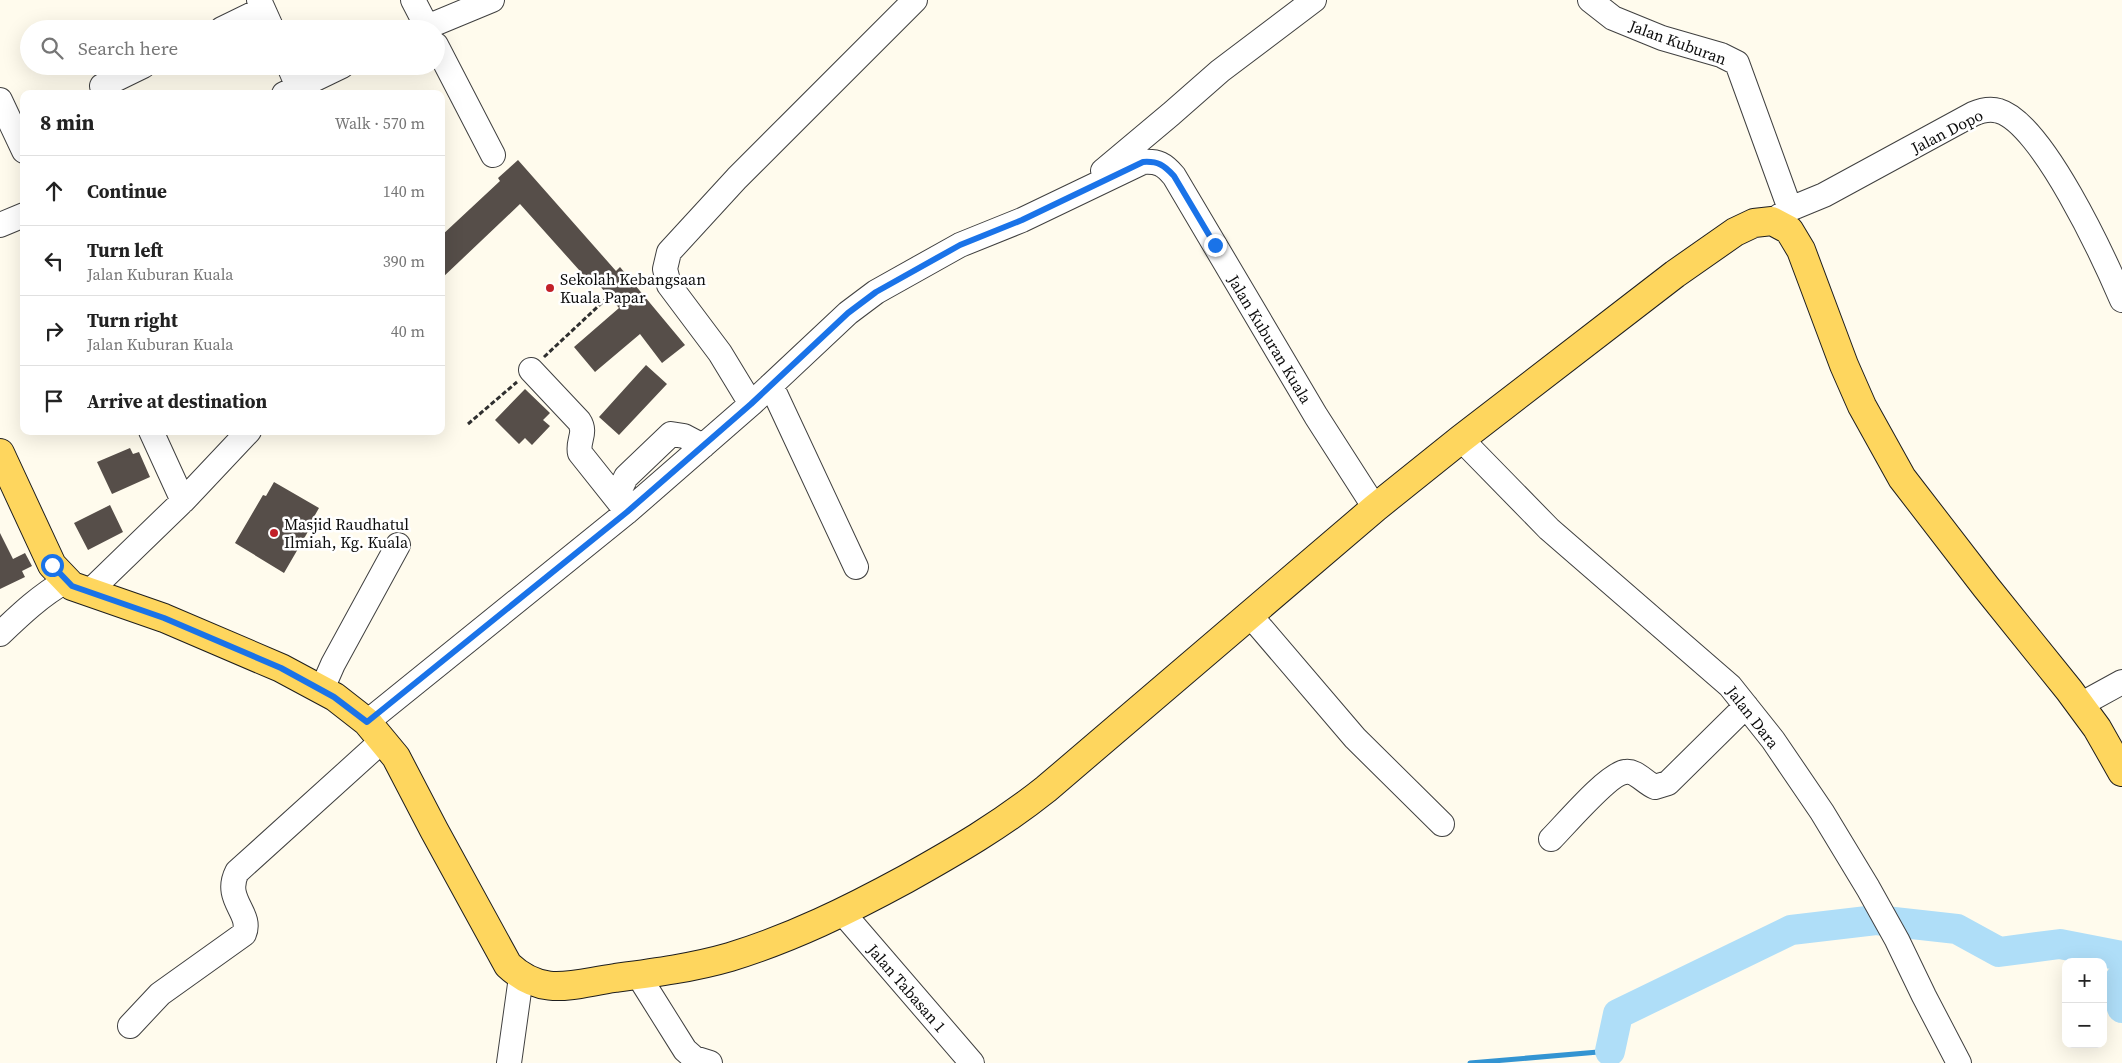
<!DOCTYPE html>
<meta charset="utf-8">
<style>
body{margin:0;font-family:"Source Serif 4",serif;background:#f2f2f2;color:#222}
.controls{position:absolute;right:15px;bottom:15px;display:grid;overflow:hidden;border-radius:10px;box-shadow:0 5px 20px #0002}
.controls button{width:45px;height:45px;display:grid;place-items:center;padding:0;border:0;border-bottom:1px solid #e0e0e0;background:#fff;color:#222;font:25px sans-serif}
.stop{position:absolute;width:15px;height:15px;margin:-11px;border:4px solid #1a73e8;border-radius:50%;background:#fff}
.stop.end{background:#1a73e8;border-color:#fff;box-shadow:0 1px 5px #0008}
.list{margin:0;padding:0;list-style:none}
h2{display:flex;justify-content:space-between;align-items:center;height:65px;margin:0;padding:0 20px;font-size:21px}
h2 small{font-size:16px;font-weight:400;color:#767676}
.list li{display:grid;grid-template-columns:32px 1fr auto;gap:15px;align-items:center;box-sizing:border-box;height:70px;padding:0 20px;border-top:1px solid #e0e0e0}
.list b{display:block;font-size:19px;white-space:nowrap}
.list p{margin:0;font-size:16px;white-space:nowrap;color:#767676}
.list em{font-size:16px;font-style:normal;color:#767676}
.icon{flex:none;width:28px;height:28px;fill:none;stroke:currentColor;stroke-width:2;stroke-linecap:round;stroke-linejoin:round}
.map{position:relative;flex:none;width:2122px;height:1063px;overflow:hidden}
.search{position:absolute;background:#fff;box-shadow:0 5px 20px #0002;left:20px;top:20px;width:425px;height:55px;display:flex;align-items:center;gap:12px;box-sizing:border-box;padding:0 18px;border-radius:28px;color:#767676;font-size:19px}
.panel{position:absolute;background:#fff;box-shadow:0 5px 20px #0002;left:20px;top:90px;width:425px;height:345px;border-radius:10px}
.map>svg:first-child{display:block}
.lines{fill:none;stroke-linecap:round;stroke-linejoin:round}
.stream{stroke:#3394d2;stroke-width:5}
.river{stroke:#afdef8;stroke-width:30}
.building{fill:#564e49}
.minor-casing{stroke:#404040;stroke-width:26}
.major-casing{stroke:#1e1e1e;stroke-width:30}
.path{stroke:#2f2f2f;stroke-width:3;stroke-dasharray:5 2.5;stroke-linecap:butt}
.minor{stroke:#fff;stroke-width:24}
.major{stroke:#fed65e;stroke-width:28}
.route{stroke:#1a73e8;stroke-width:6}
.poi-dot{fill:#c22028;stroke:#fff;stroke-width:2}
.labels{text-anchor:middle;stroke-width:5;stroke-linejoin:round;paint-order:stroke}
.street-label{font-size:16px;fill:#0d0d0d;stroke:#fff}
.poi-label{font-size:16px;fill:#0d0d0d;stroke:#fff;text-anchor:start}
</style>
<div class="map">
<svg width="2122" height="1063" viewBox="0 0 2122 1063">
<rect width="100%" height="100%" fill="#fffbed"/>
<g class="lines">
<!-- stream -->
<path class="stream" d="M 1470,1063 L 1610,1051"/>
<!-- river -->
<path class="river" d="M 2122,976 L 2115,987 L 2122,1008
M 1610,1051 L 1618,1014 L 1791,930 L 1876,920 L 1957,929 L 1999,952 L 2060,944 L 2122,956"/>
</g>
<!-- building -->
<path class="building" d="M 518,160 L 616,271 L 620,267 L 685,345 L 662,363 L 640,334 L 595,372 L 574,347 L 619,308 L 592,277 L 588,280 L 520,204 L 441,279 L 441,236 L 500,181 L 498,178 Z
M 646,365 L 667,384 L 619,435 L 599,417 Z
M 525,389 L 550,413 L 543,420 L 550,426 L 532,445 L 525,438 L 519,444 L 495,420 Z
M 130,448 L 133,454 L 139,452 L 150,477 L 112,494 L 97,462 Z
M 274,482 L 319,508 L 311,522 L 313,523 L 284,573 L 235,543 L 263,495 L 266,496 Z
M 110,505 L 123,532 L 88,550 L 74,523 Z
M 0,533 L 13,559 L 25,553 L 32,566 L 22,571 L 25,577 L 0,589 Z"/>
<g class="lines">
<defs>
<path id="minor" d="M 259,0 L 272,29
M 413,0 L 428,29
M 1590,0 L 1613,18 L 1662,38 L 1721,55 L 1737,63 L 1790,209
M 222,29 L 263,9
M 422,29 L 492,0
M 436,45 L 493,155
M 289,66 L 301,94
M 102,86 L 143,66
M 284,94 L 342,66
M 0,100 L 24,151
M 1103,171 L 1171,114 L 1220,71 L 1314,0
M 1772,221 L 1790,209 L 1824,195 L 1973,114 C 1982,110 1990,108 1999,111 C 2042,123 2104,258 2122,300
M 0,225 L 24,215
M 531,370 L 579,421 C 587,433 577,441 580,453 L 627,512
M 771,385 L 856,567
M 751,404 L 720,353 L 669,285 L 665,269 L 669,252 L 737,178 L 915,0
M 151,431 L 183,501
M 1461,439 L 1549,529 L 1730,686 L 1773,740 L 1822,812 L 1868,888 L 1897,940 L 1924,996 L 1959,1063
M 616,498 L 626,477 L 671,434 L 684,436 L 703,446
M 88,593 L 183,501 L 249,431
M 1249,614 L 1355,738 L 1442,824
M 0,634 C 21,614 41,595 66,581
M 322,689 L 333,664 L 398,545
M 2080,705 L 2122,682
M 367,722 L 627,512 L 751,404 L 848,313 L 876,292 L 960,245 L 1022,220 L 1143,162 C 1158,161 1164,164 1174,176 L 1316,416 L 1375,508
M 1551,839 C 1565,825 1608,774 1625,772 C 1636,770 1645,783 1655,787 L 1668,783 L 1746,706
M 842,912 L 972,1063
M 638,975 L 685,1050 L 694,1058 L 710,1063
M 130,1026 L 160,994 L 244,934 C 253,913 223,900 237,872 L 383,740
M 509,1063 L 521,977"/>
<path id="major" d="M 0,453 L 52,565 L 72,586 L 164,618 L 281,668 L 335,697 L 367,722 L 396,757 L 434,830 L 508,965 C 543,998 572,984 615,978 C 653,973 692,968 730,957 C 792,938 849,910 906,879 C 956,851 1001,825 1046,789 L 1375,508 L 1461,439 L 1675,274 L 1735,232 L 1754,223 L 1772,221 L 1789,230 L 1801,250 L 1844,365 L 1862,406 L 1902,478 L 1986,587 L 2069,690 L 2097,728 L 2122,772"/>
</defs>
<!-- minor casing -->
<use href="#minor" class="minor-casing"/>
<!-- major casing -->
<use href="#major" class="major-casing"/>
<!-- path -->
<path class="path" d="M 544,357 L 607,298
M 468,424 L 517,382"/>
<!-- minor -->
<use href="#minor" class="minor"/>
<!-- major -->
<use href="#major" class="major"/>
</g>
<g class="lines">
<!-- route -->
<path class="route" d="M 52,565 L 72,586 L 164,618 L 281,668 L 334,697 L 367,722 L 627,512 L 751,404 L 848,313 L 876,292 L 960,245 L 1022,220 L 1143,162 C 1158,161 1164,165 1174,176 L 1215,245"/>
</g>
<!-- markers -->
<g class="poi-dot">
<circle cx="550" cy="288" r="5"/>
<circle cx="274" cy="533" r="5"/>
</g>
<g class="labels">
<!-- street labels -->
<g class="street-label">
<text transform="translate(1678 42) rotate(20)" y="6">Jalan Kuburan</text>
<text transform="translate(1947 131) rotate(-27)" y="6">Jalan Dopo</text>
<text transform="translate(1270 339) rotate(59)" y="6">Jalan Kuburan Kuala</text>
<text transform="translate(1753 717) rotate(52)" y="6">Jalan Dara</text>
<text transform="translate(907 988) rotate(49)" y="6">Jalan Tabasan 1</text>
</g>
<!-- poi labels -->
<g class="poi-label">
<text x="560" y="285">Sekolah Kebangsaan<tspan x="560" dy="18">Kuala Papar</tspan></text>
<text x="284" y="530">Masjid Raudhatul<tspan x="284" dy="18">Ilmiah, Kg. Kuala</tspan></text>
</g>
</g>
</svg>
<div class="controls">
<button>+</button>
<button>−</button>
</div>
<div class="stop" style="left:52px;top:565px"></div>
<div class="stop end" style="left:1215px;top:245px"></div>
<div class="search"><svg class="icon" aria-label="search" viewBox="0 0 24 24"><circle cx="10" cy="10" r="6"/><path d="M15 15l6 6"/></svg>Search here</div>
<section class="panel">
<h2>8 min<small>Walk · 570 m</small></h2>
<ul class="list">
<li><svg class="icon" aria-label="ahead" viewBox="0 0 24 24"><path d="M12 20V5M6 11l6-6 6 6"/></svg><div><b>Continue</b></div><em>140 m</em></li>
<li><svg class="icon" aria-label="left" viewBox="0 0 24 24"><path d="M17 20v-9H6M10 6l-5 5 5 5"/></svg><div><b>Turn left</b><p>Jalan Kuburan Kuala</p></div><em>390 m</em></li>
<li><svg class="icon" aria-label="right" viewBox="0 0 24 24"><path d="M7 20v-9h11M14 6l5 5-5 5"/></svg><div><b>Turn right</b><p>Jalan Kuburan Kuala</p></div><em>40 m</em></li>
<li><svg class="icon" aria-label="arrive" viewBox="0 0 24 24"><path d="M6 21V4h12l-3 4 3 4H6"/></svg><div><b>Arrive at destination</b></div></li>
</ul>
</section>
</div>
